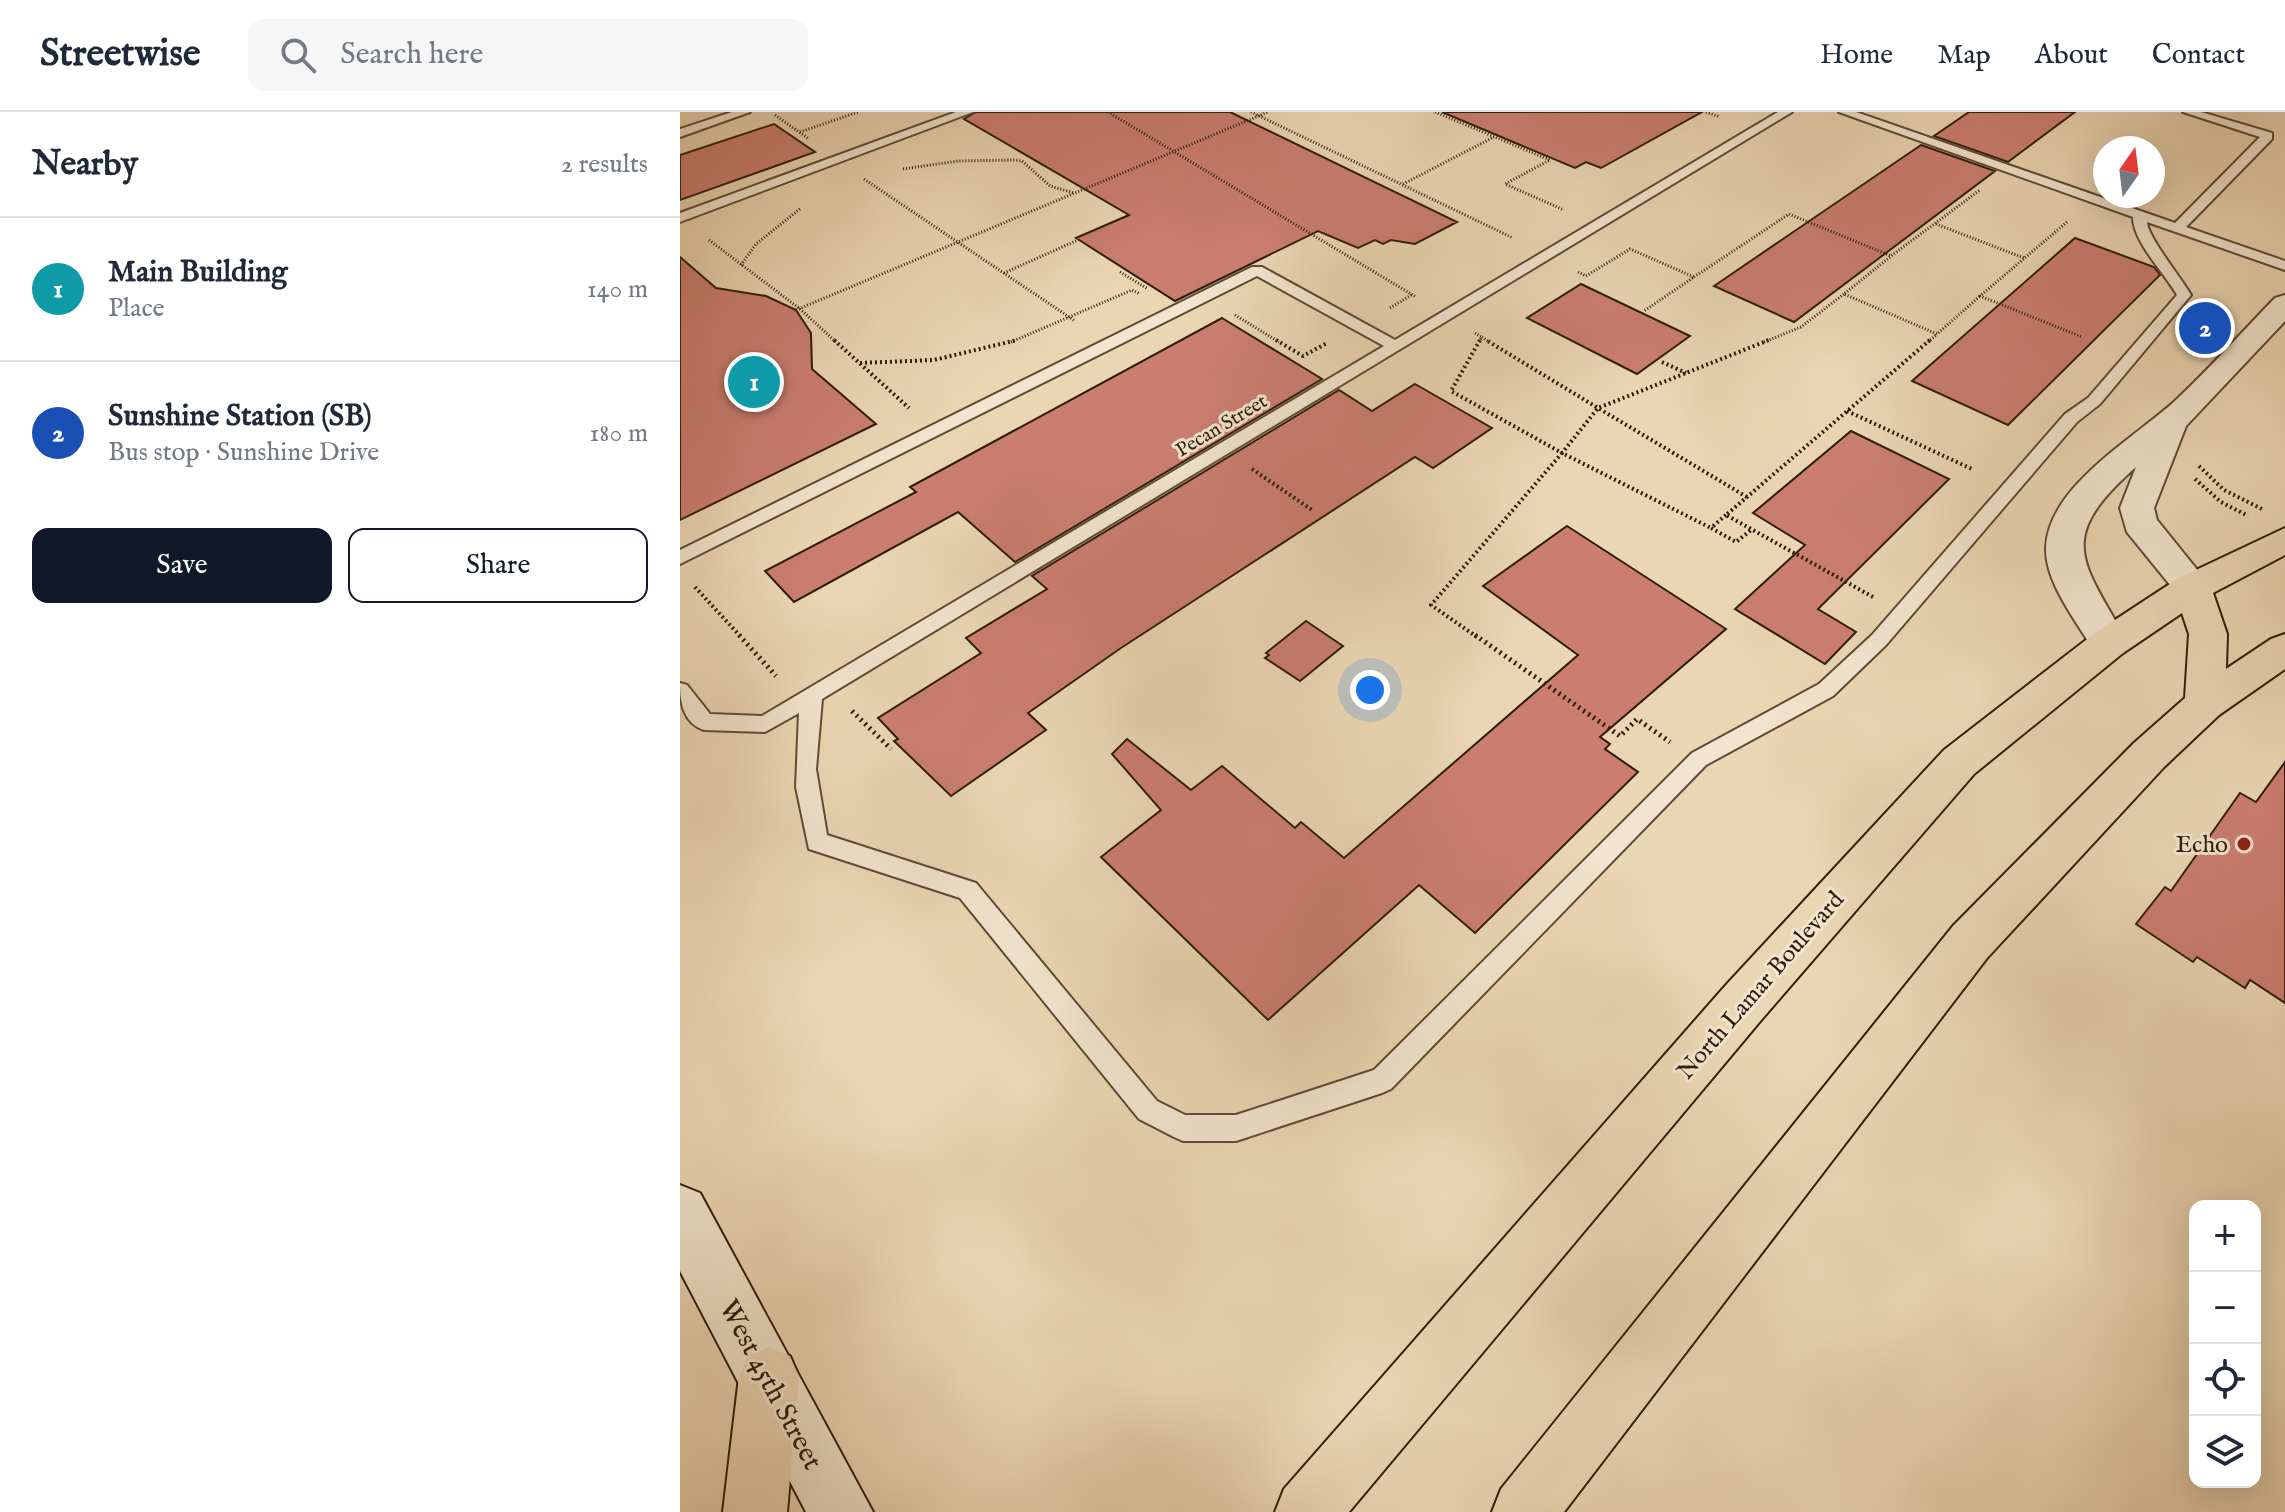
<!DOCTYPE html>
<meta charset="utf-8">
<style>
body{margin:0;font-family:"IM FELL English",serif;background:#f6f6f7;color:#1f2937}
.controls{position:absolute;right:24px;bottom:24px;display:grid;overflow:hidden;border-radius:16px;box-shadow:0 8px 32px #0002}
.controls button{width:72px;height:72px;display:grid;place-items:center;padding:0;border:0;border-bottom:2px solid #e0e1e3;background:#fff;color:#1f2937;font:40px sans-serif}
.compass{position:absolute;left:1413px;top:24px;width:72px;height:72px;border-radius:50%;background:#fff;box-shadow:0 8px 32px #0002;rotate:14deg}
.you{position:absolute;left:690px;top:578px;width:28px;height:28px;margin:-20px;border:6px solid #fff;border-radius:50%;background:#1a73e8;box-shadow:0 0 0 12px #1a73e833}
.badge{display:grid;place-items:center;width:52px;height:52px;border-radius:50%;background:#111827;color:#fff;font-size:26px;font-weight:700}
.pin{position:absolute;translate:-50% -50%;border:4px solid #fff;box-shadow:0 2px 8px #0006}
.list{margin:0;padding:0;list-style:none}
h2{display:flex;justify-content:space-between;align-items:center;height:104px;margin:0;padding:0 32px;font-size:34px}
h2 small{font-size:26px;font-weight:400;color:#747a83}
.list li{display:grid;grid-template-columns:52px 1fr auto;gap:24px;align-items:center;box-sizing:border-box;height:144px;padding:0 32px;border-top:2px solid #e0e1e3}
.list b{display:block;font-size:30px;white-space:nowrap}
.list p{margin:0;font-size:26px;white-space:nowrap;color:#747a83}
.list em{font-size:26px;font-style:normal;color:#747a83}
.actions{display:flex;gap:16px;padding:24px 32px}
.actions a{flex:1;padding:18px 0;border:2px solid #111827;border-radius:16px;text-align:center;font-size:28px;color:#111827}
.actions .main{background:#111827;color:#fff}
.icon{flex:none;width:44px;height:44px;fill:none;stroke:currentColor;stroke-width:2;stroke-linecap:round;stroke-linejoin:round}
.map{position:relative;flex:none;width:1605px;height:1400px;overflow:hidden}
header{display:flex;align-items:center;gap:48px;box-sizing:border-box;height:112px;padding:0 40px;background:#fff;border-bottom:2px solid #e0e1e3}
header strong{font-size:38px}
nav{display:flex;gap:44px;margin-inline-start:auto;font-size:28px}
.search{width:560px;height:72px;background:#f6f6f7;display:flex;align-items:center;gap:20px;box-sizing:border-box;padding:0 28px;border-radius:16px;color:#747a83;font-size:30px}
main{display:flex}
aside{flex:1;background:#fff}
.map>svg:first-child{display:block}
.building{fill:#cb7e70;stroke:#2f1d0a;stroke-width:2}
.lines{fill:none;stroke-linecap:round;stroke-linejoin:round}
.service-casing{stroke:#5e4b34;stroke-width:4}
.minor-casing{stroke:#5e4b34;stroke-width:4}
.secondary-casing{stroke:#2f1d0a;stroke-width:4}
.primary-casing{stroke:#2f1d0a;stroke-width:4}
.path-far2{stroke:#2f1d0a;stroke-width:3;stroke-dasharray:1 2;stroke-linecap:butt}
.path-far1{stroke:#2f1d0a;stroke-width:4;stroke-dasharray:2 3;stroke-linecap:butt}
.path{stroke:#2f1d0a;stroke-width:5;stroke-dasharray:2 4;stroke-linecap:butt}
.service{fill:#f2e4ce;fill-rule:evenodd}
.minor{fill:#f2e4ce;fill-rule:evenodd}
.secondary{fill:#f2e4ce;fill-rule:evenodd}
.primary{fill:#ebd6b3;fill-rule:evenodd}
.poi-dot{fill:#8f2418;stroke:#f2e4ce;stroke-width:3}
.labels{text-anchor:middle;stroke-width:6;stroke-linejoin:round;paint-order:stroke}
.far-street-label{font-size:20px;fill:#2f1d0a;stroke:#f2e4ce}
.poi-label{font-size:24px;fill:#2f1d0a;stroke:#f2e4ce;text-anchor:end}
.street-label{font-size:24px;fill:#2f1d0a;stroke:#f2e4ce}
.near-street-label{font-size:28px;fill:#2f1d0a;stroke:#f2e4ce}
</style>
<header>
<strong>Streetwise</strong>
<div class="search"><svg class="icon" aria-label="search" viewBox="0 0 24 24"><circle cx="10" cy="10" r="6"/><path d="M15 15l6 6"/></svg>Search here</div>
<nav><a>Home</a><a>Map</a><a>About</a><a>Contact</a></nav>
</header>
<main>
<aside>
<h2>Nearby<small>2 results</small></h2>
<ul class="list">
<li><span class="badge" style="background:#0f9aa8">1</span><div><b>Main Building</b><p>Place</p></div><em>140 m</em></li>
<li><span class="badge" style="background:#1a4fb4">2</span><div><b>Sunshine Station (SB)</b><p>Bus stop · Sunshine Drive</p></div><em>180 m</em></li>
</ul>
<div class="actions"><a class="main">Save</a><a>Share</a></div>
</aside>
<div class="map">
<svg width="1605" height="1400" viewBox="0 0 1605 1400">
<rect width="100%" height="100%" fill="#ebd6b3"/>
<filter id="stains"><feTurbulence type="fractalNoise" baseFrequency=".0025" numOctaves="4"/><feColorMatrix values="0 0 0 0 .2 0 0 0 0 .09 0 0 0 0 .02 0 0 0 .5 -.17"/></filter>
<radialGradient id="worn" r=".72"><stop offset=".6" stop-color="#630" stop-opacity="0"/><stop offset="1" stop-color="#630" stop-opacity=".3"/></radialGradient>
<!-- building -->
<path class="building" d="M 296,0 L 550,0 L 777,110 L 735,132 L 711,128 L 703,132 L 695,128 L 678,136 L 638,119 L 495,189 L 396,126 L 449,103 L 284,7 Z
M 762,0 L 1022,0 L 921,56 L 906,50 L 895,56 Z
M 1289,0 L 1395,0 L 1328,50 L 1254,24 Z
M 94,12 L 135,40 L 0,88 L 0,43 Z
M 1241,33 L 1315,59 L 1114,210 L 1034,174 Z
M 1395,126 L 1474,155 L 1480,163 L 1328,313 L 1232,269 Z
M 0,145 L 36,176 L 86,184 L 116,198 L 131,221 L 132,257 L 196,312 L 0,408 Z
M 901,172 L 1010,224 L 957,262 L 847,206 Z
M 542,206 L 642,267 L 335,450 L 278,400 L 114,490 L 85,459 L 236,380 L 230,375 Z
M 735,272 L 812,316 L 753,356 L 735,345 L 441,536 L 348,601 L 366,618 L 271,684 L 214,629 L 218,627 L 198,606 L 301,541 L 286,526 L 367,477 L 352,464 L 659,278 L 692,299 Z
M 1171,319 L 1269,367 L 1138,497 L 1176,520 L 1145,552 L 1055,497 L 1125,433 L 1073,401 Z
M 887,414 L 1046,517 L 920,625 L 930,632 L 925,637 L 958,660 L 795,821 L 739,773 L 588,908 L 421,745 L 481,698 L 432,642 L 447,627 L 511,678 L 542,654 L 615,716 L 621,710 L 664,746 L 898,543 L 803,474 Z
M 626,509 L 663,534 L 620,569 L 585,546 L 589,543 L 586,541 Z
M 1605,650 L 1605,891 L 1570,868 L 1565,876 L 1517,845 L 1513,850 L 1456,812 L 1485,775 L 1491,779 L 1560,681 L 1576,690 Z"/>
<g class="lines">
<defs>
<path id="service" d="M 52,0 L 70,0 L 0,25 L 0,17 Z
M 276,0 L 293,0 L 0,110 L 0,101 Z
M 1098,0 L 1112,0 L 142,587 L 136,657 L 147,723 L 296,771 L 477,989 L 505,1003 L 556,1003 L 694,958 L 1012,641 L 1139,572 L 1192,523 L 1385,302 L 1408,286 L 1497,183 C 1484,160 1453,130 1453,105 L 1159,0 L 1176,0 L 1495,111 L 1580,25 L 1503,0 L 1521,0 L 1592,21 L 1592,27 L 1506,115 L 1605,149 L 1605,158 L 1467,110 C 1467,124 1502,167 1511,183 L 1420,292 L 1397,310 L 1206,533 L 1153,584 L 1026,653 L 711,977 L 702,981 L 556,1029 L 503,1029 L 494,1025 L 459,1007 L 280,786 L 129,737 L 116,675 L 119,601 L 85,620 L 24,618 C 3,611 0,590 0,571 L 7,573 L 30,602 L 82,604 L 704,234 L 577,164 L 0,452 L 0,438 L 572,155 L 582,155 L 715,228 Z"/>
<path id="minor" d="M 1605,183 L 1605,209 L 1506,314 L 1474,396 L 1477,408 L 1531,475 L 1525,484 L 1512,488 L 1499,484 L 1447,420 L 1440,396 L 1456,355 C 1373,428 1403,449 1448,531 L 1443,541 L 1429,546 L 1415,541 C 1399,512 1365,472 1366,436 C 1368,374 1455,326 1496,288 C 1531,255 1562,220 1595,186 Z"/>
<path id="secondary" d="M 0,1073 L 20,1081 L 193,1400 L 126,1400 L 0,1159 Z"/>
<path id="primary" d="M 1605,416 L 1605,443 L 1533,481 L 1547,522 L 1546,557 L 1591,527 L 1605,522 L 1605,557 L 1539,603 L 1484,655 L 1307,846 L 884,1400 L 812,1400 L 821,1377 L 1273,814 L 1454,631 L 1505,586 L 1509,522 L 1502,501 L 1443,541 L 1294,662 L 1082,907 L 669,1400 L 595,1400 L 604,1377 L 1046,873 L 1264,638 L 1415,521 L 1499,466 Z
M 89,1235 L 110,1244 L 119,1265 L 107,1400 L 43,1400 L 59,1265 L 68,1244 Z"/>
</defs>
<!-- service casing -->
<use href="#service" class="service-casing"/>
<!-- minor casing -->
<use href="#minor" class="minor-casing"/>
<!-- secondary casing -->
<use href="#secondary" class="secondary-casing"/>
<!-- primary casing -->
<use href="#primary" class="primary-casing"/>
<!-- path-far2 -->
<path class="path-far2" d="M 428,0 L 736,185
M 571,0 L 833,126
M 755,0 L 870,48 L 825,72 L 884,98
M 1026,0 L 1040,5
M 95,3 L 129,27
M 120,20 L 178,0
M 223,57 L 278,49 L 335,48 L 342,49 L 370,74 L 394,81
M 184,67 L 395,209
M 723,72 L 814,25
M 1387,110 L 1300,184 L 1402,225
M 1256,112 L 1344,146
M 29,128 L 120,197 L 156,230
M 1210,145 L 1164,182 L 1257,222 L 1300,184
M 61,153 L 76,132 L 121,96
M 440,160 L 468,177
M 898,160 L 906,164 L 950,137 L 1014,165 L 964,199
M 324,161 L 398,128
M 1014,165 L 1109,102 L 1211,144 L 1300,78
M 710,196 L 733,182
M 116,198 L 588,0
M 555,203 L 599,230
M 795,221 L 802,225
M 802,225 L 809,230
M 331,230 L 452,178 L 460,182
M 799,230 L 802,225
M 1084,230 L 1121,215 L 1164,182
M 1248,230 L 1257,222"/>
<!-- path-far1 -->
<path class="path-far1" d="M 154,228 L 229,296
M 596,228 L 623,244 L 647,231
M 800,228 L 771,279 L 882,341 L 918,296 L 806,228
M 982,250 L 1006,261
M 180,251 L 254,248 L 337,228
M 1167,299 L 1294,358
M 1519,354 L 1544,378 L 1582,397
M 572,357 L 632,398
M 1515,367 L 1541,390 L 1568,404
M 1067,385 L 918,296 L 1089,228
M 1046,403 L 1031,416 L 1056,430 L 1071,418
M 15,475 L 61,525
M 1193,485 L 1046,403 L 1250,228
M 797,525 L 751,493 L 882,341 L 1031,416"/>
<!-- path -->
<path class="path" d="M 59,523 L 96,564
M 795,523 L 940,624 L 957,607 L 990,630
M 172,599 L 211,637"/>
<!-- service -->
<use href="#service" class="service"/>
<!-- minor -->
<use href="#minor" class="minor"/>
<!-- secondary -->
<use href="#secondary" class="secondary"/>
<!-- primary -->
<use href="#primary" class="primary"/>
</g>
<!-- markers -->
<circle class="poi-dot" cx="1564" cy="732" r="8"/>
<g class="labels">
<!-- far-street labels -->
<g class="far-street-label">
<text transform="translate(541 313) rotate(-31)" y="7">Pecan Street</text>
</g>
<!-- poi labels -->
<g class="poi-label">
<text x="1548" y="740">Echo</text>
</g>
<!-- street labels -->
<g class="street-label">
<text transform="translate(1080 873) rotate(-49)" y="8">North Lamar Boulevard</text>
</g>
<!-- near-street labels -->
<g class="near-street-label">
<text transform="translate(92 1272) rotate(62)" y="10">West 45th Street</text>
</g>
</g>
<rect width="100%" height="100%" filter="url(#stains)"/>
<rect width="100%" height="100%" fill="url(#worn)"/>
</svg>
<div class="controls">
<button>+</button>
<button>−</button>
<button><svg class="icon" aria-label="locate" viewBox="0 0 24 24"><circle cx="12" cy="12" r="6"/><path d="M12 2v4M12 18v4M2 12h4M18 12h4"/></svg></button>
<button><svg class="icon" aria-label="layers" viewBox="0 0 24 24"><path d="M12 4l9 5-9 5-9-5zM3 14l9 5 9-5"/></svg></button>
</div>
<svg class="compass" viewBox="-18 -18 36 36"><path d="M0-13l5 13h-10z" fill="#e53935"/><path d="M0 13l5-13h-10z" fill="#747a83"/></svg>
<div class="you"></div>
<div class="pin badge" style="left:74px;top:270px;background:#0f9aa8">1</div>
<div class="pin badge" style="left:1525px;top:216px;background:#1a4fb4">2</div>
</div>
</main>
